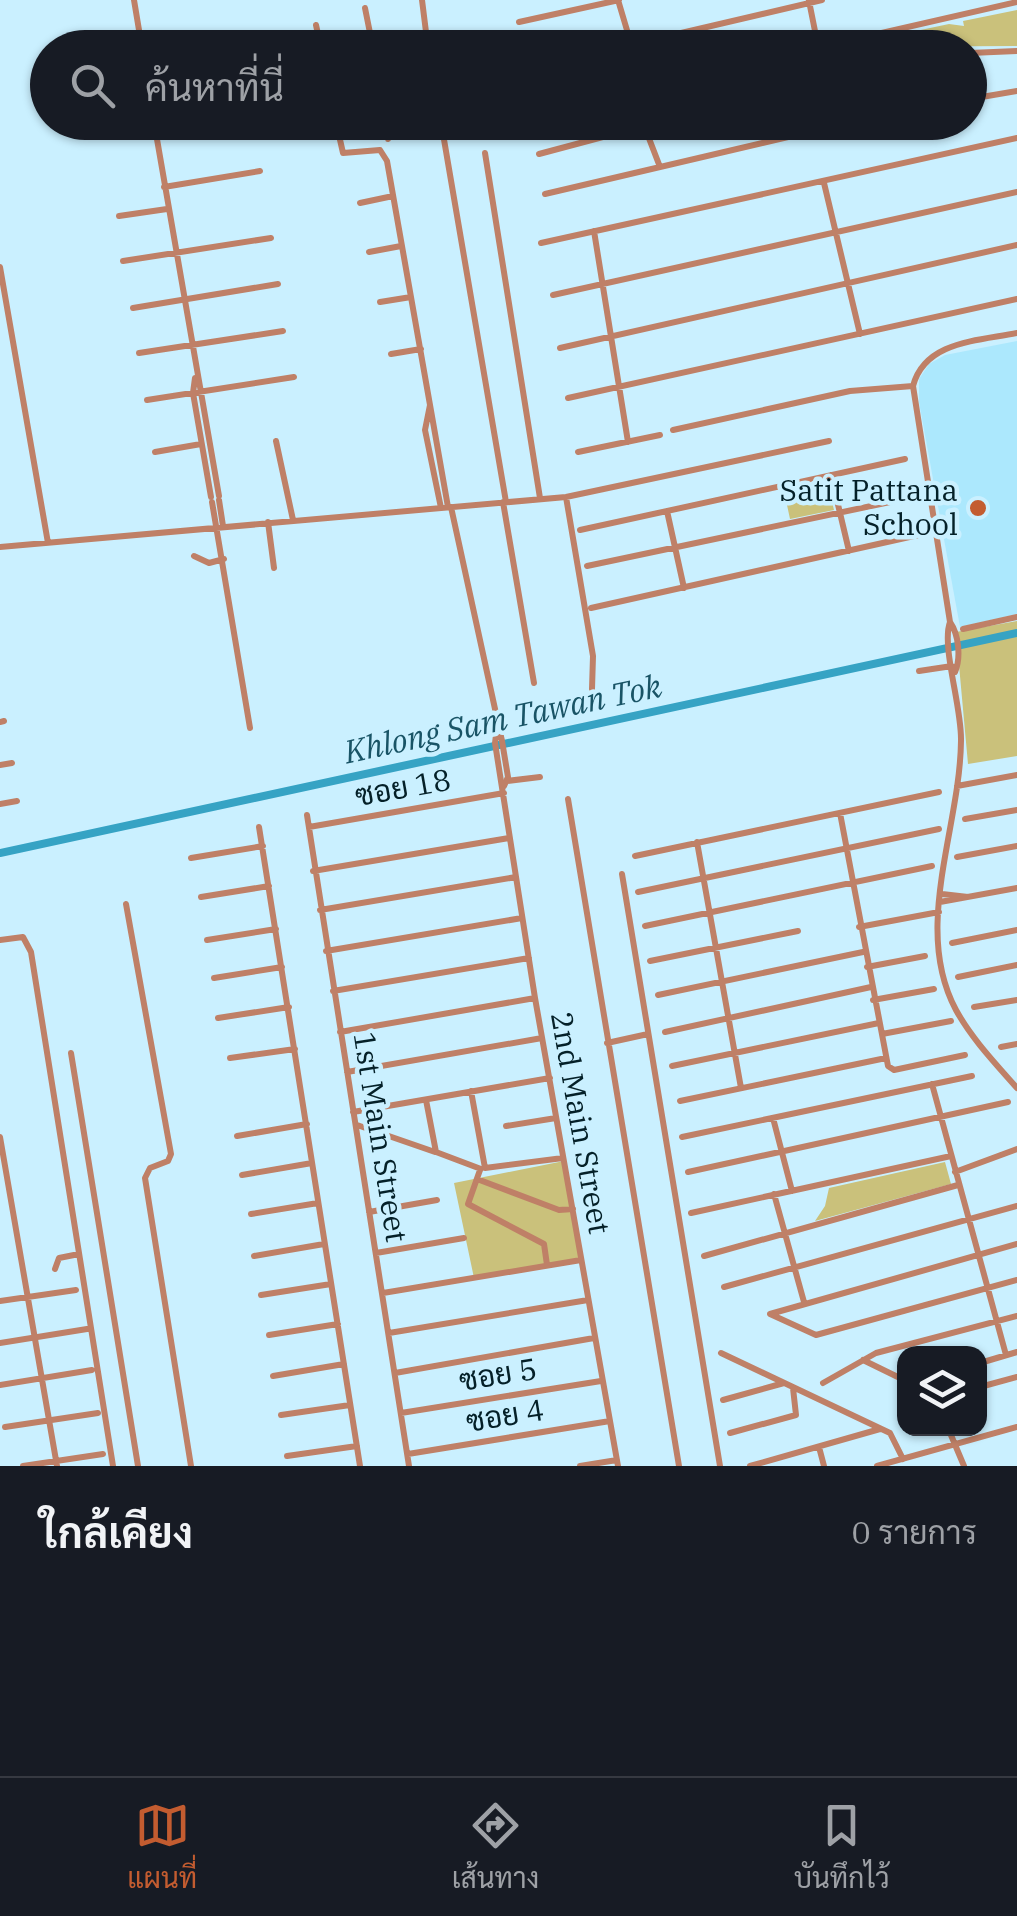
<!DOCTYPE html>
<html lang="th">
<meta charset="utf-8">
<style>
body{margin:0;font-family:"IBM Plex Serif",Sarabun,serif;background:#242831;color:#f1f3f6}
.controls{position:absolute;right:30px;bottom:30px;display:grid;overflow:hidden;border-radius:20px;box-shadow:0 2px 8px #0004}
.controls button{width:90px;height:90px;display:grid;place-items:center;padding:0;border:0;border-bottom:2px solid #363941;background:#171b24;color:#f1f3f6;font:50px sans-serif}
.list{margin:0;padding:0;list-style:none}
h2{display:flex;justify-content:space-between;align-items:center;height:130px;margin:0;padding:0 40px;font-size:42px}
h2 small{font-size:32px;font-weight:400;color:#9ea1a6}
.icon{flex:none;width:55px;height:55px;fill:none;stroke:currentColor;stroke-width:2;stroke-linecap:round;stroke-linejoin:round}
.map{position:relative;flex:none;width:1017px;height:1466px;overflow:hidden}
.search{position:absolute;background:#171b24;box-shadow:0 2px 8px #0004;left:30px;right:30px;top:30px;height:110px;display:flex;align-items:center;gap:25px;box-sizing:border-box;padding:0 35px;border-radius:55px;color:#9ea1a6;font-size:38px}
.sheet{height:310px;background:#171b24}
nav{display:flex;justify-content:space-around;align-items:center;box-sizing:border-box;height:140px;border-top:2px solid #363941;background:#171b24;font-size:28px;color:#9ea1a6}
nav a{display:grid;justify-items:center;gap:5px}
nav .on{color:#c35c30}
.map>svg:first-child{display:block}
.built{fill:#ace8fd}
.green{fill:#cac17b}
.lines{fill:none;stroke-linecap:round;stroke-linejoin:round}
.canal{stroke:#36a3c4;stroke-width:8}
.minor{stroke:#bf8067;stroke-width:6}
.poi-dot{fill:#c35c30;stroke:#caf0ff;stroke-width:4}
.labels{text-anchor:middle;stroke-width:9;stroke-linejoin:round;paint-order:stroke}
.poi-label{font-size:30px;fill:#042028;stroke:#caf0ff;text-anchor:end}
.street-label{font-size:30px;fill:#042028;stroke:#caf0ff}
.water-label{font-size:32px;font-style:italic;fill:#195466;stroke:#caf0ff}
</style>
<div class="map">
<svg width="1017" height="1466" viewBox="0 0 1017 1466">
<rect width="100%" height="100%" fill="#caf0ff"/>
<!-- built -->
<path class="built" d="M 1017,341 L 1017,614 L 960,627 L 919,402 L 919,379 L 929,364 L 945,355 Z"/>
<!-- green -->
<path class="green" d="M 1017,10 L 1017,46 L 840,47 L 949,24 L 964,26 L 963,21 Z
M 827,481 L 834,510 L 790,519 L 784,491 Z
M 1017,621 L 1017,756 L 968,764 L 956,632 Z
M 564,1161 L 581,1258 L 474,1278 L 454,1183 Z
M 945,1162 L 951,1184 L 815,1221 L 825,1206 L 829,1188 Z"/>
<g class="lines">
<!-- canal -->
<path class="canal" d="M 0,853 L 1017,633"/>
<!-- minor -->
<path class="minor" d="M 134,0 L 142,48
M 422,0 L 428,48
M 618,0 L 632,47
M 809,1 L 815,31 L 812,48
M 365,8 L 373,48
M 519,22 L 619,0
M 316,25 L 321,48
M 198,48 L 238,41
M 617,48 L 822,0
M 816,48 L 1017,2
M 970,53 L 1017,51
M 970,99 L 1017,91
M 154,122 L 219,496
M 336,122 L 343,153 L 380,150 L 387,161 L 448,507
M 385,122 L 388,139
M 441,122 L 506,502
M 645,128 L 660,167
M 104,129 L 145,122
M 485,153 L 540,498
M 539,154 L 659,122
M 824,183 L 860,334
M 164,187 L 260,171
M 545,194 L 852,122
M 360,203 L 393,196
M 119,216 L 167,209
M 594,231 L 628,442
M 541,243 L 1017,138
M 369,252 L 401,246
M 123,261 L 271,238
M 0,267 L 48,543
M 553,295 L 1017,192
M 380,302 L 411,297
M 133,308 L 278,284
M 560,348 L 1017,245
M 139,353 L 283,331
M 391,354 L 421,349
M 195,378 L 193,393 L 211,497
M 568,398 L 1017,299
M 147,400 L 294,377
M 430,405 L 425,430 L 441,508
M 673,430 L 850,391 L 913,386
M 276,441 L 293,520
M 155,452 L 201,444
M 578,452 L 660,435
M 831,475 L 849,551
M 566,497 L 593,656 L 592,689
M 219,500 L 223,526
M 212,502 L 250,728
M 503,502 L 534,683
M 451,507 L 502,741 L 508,777 L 504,786
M 667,511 L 684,588
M 268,522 L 274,568
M 580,530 L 905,459
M 0,547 L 566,497 L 829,441
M 194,556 L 209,563 L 224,559
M 587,566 L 928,494
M 591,608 L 923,534
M 950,622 C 941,646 962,707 961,741 C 960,829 912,928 956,1010 C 972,1039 995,1063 1017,1088
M 963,629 L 1017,617
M 919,671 L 952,666
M 955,672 C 961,658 959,635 950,622 L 913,386 C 925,341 978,341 1017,333
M 0,722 L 4,721
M 497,727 L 495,743 L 535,998 L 618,1466
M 0,765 L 12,763
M 507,781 L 540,777
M 957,786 L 1017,775
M 568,799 L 679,1466
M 0,804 L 17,801
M 840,813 L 888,1066 L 894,1070 L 965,1055
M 307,815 L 409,1466
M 965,819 L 1017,810
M 259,827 L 360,1466
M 309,827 L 504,793
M 697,842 L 741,1088
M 635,856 L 939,792
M 957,857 L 1017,846
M 191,858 L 263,846
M 313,871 L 509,838
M 622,874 L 720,1466
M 638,892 L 939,829
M 942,894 L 968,897
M 201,897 L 269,886
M 940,902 L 1017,888
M 126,904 L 171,1154 L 168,1161 L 150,1168 L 145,1178 L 191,1466
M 320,910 L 516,877
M 645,926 L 932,866
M 859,927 L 939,912
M 0,940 L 23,937 L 31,952 L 113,1466
M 207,940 L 276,929
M 952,943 L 1017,930
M 326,951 L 522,918
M 650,961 L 798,931
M 867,967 L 925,956
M 958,977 L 1017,965
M 214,978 L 282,967
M 333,991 L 529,958
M 658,995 L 863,952
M 873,1000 L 934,989
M 974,1007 L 1017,1000
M 218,1018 L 289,1007
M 340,1032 L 535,998
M 665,1032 L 871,987
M 882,1034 L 951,1021
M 607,1043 L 648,1034
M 1001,1047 L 1017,1044
M 71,1053 L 138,1466
M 230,1058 L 295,1049
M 672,1066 L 879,1023
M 347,1072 L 542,1038
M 932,1084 L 1006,1355
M 471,1091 L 485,1168 L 563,1158
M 426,1100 L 436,1152 L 481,1169
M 680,1101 L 886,1058
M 353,1112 L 550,1078
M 773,1118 L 792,1191
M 357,1125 L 435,1152
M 506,1126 L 556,1118
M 237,1136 L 307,1124
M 0,1137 L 57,1466
M 682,1137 L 972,1076
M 480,1170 L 468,1204 L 544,1244 L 547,1265
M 688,1172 L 1008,1102
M 955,1172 L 1017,1149
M 242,1175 L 312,1163
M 477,1179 L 559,1210 L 573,1209
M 774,1194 L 804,1302
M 369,1212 L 437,1200
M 691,1213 L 951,1156
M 251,1214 L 318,1203
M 1017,1244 L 770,1314 L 816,1335 L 1017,1280
M 376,1253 L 464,1238
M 254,1256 L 324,1244
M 704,1256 L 958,1185
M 55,1269 L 59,1258 L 79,1254
M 724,1287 L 1017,1206
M 383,1293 L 581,1260
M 261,1295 L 331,1284
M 0,1301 L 76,1290
M 389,1333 L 588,1300
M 269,1335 L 338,1324
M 0,1343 L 87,1329
M 721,1353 L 890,1433 L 903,1459
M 863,1360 L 904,1380
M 980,1363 L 1017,1352
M 395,1373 L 594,1338
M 273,1376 L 344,1364
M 823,1383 L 876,1353 L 1017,1316
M 0,1385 L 92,1370
M 980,1387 L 1017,1377
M 723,1400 L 784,1383
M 401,1413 L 601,1381
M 281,1415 L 350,1405
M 5,1427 L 98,1413
M 948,1428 L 964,1466
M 730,1433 L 796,1415 L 793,1388
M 819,1447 L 824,1466
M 408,1454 L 610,1421
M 287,1456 L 357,1446
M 23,1466 L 103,1454
M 580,1466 L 617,1460
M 750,1466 L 880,1429
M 877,1466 L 1017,1427"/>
</g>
<!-- markers -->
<circle class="poi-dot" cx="978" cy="508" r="10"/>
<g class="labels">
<!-- poi labels -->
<g class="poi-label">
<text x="958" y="501">Satit Pattana<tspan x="958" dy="34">School</tspan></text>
</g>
<!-- street labels -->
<g class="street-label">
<text transform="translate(403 788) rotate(-10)" y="10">ซอย 18</text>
<text transform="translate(580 1123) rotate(80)" y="10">2nd Main Street</text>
<text transform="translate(380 1137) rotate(81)" y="10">1st Main Street</text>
<text transform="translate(498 1375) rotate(-9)" y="10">ซอย 5</text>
<text transform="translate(505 1416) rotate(-9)" y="10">ซอย 4</text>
</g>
<!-- water labels -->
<g class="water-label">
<text transform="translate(503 719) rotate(-12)" y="11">Khlong Sam Tawan Tok</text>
</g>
</g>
</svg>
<div class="controls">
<button><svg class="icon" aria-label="layers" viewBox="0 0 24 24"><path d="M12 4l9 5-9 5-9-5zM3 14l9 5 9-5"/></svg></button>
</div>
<div class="search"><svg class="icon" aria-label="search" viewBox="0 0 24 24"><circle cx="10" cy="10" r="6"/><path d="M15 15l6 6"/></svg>ค้นหาที่นี่</div>
</div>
<section class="sheet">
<h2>ใกล้เคียง<small>0 รายการ</small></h2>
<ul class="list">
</ul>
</section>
<nav>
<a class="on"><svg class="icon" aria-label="map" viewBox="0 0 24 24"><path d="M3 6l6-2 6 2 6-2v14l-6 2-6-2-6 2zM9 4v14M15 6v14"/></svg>แผนที่</a>
<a><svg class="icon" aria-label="directions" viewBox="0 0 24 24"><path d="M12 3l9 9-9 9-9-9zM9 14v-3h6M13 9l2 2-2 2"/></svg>เส้นทาง</a>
<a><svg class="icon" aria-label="saved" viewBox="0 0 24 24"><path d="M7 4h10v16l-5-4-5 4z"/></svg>บันทึกไว้</a>
</nav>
